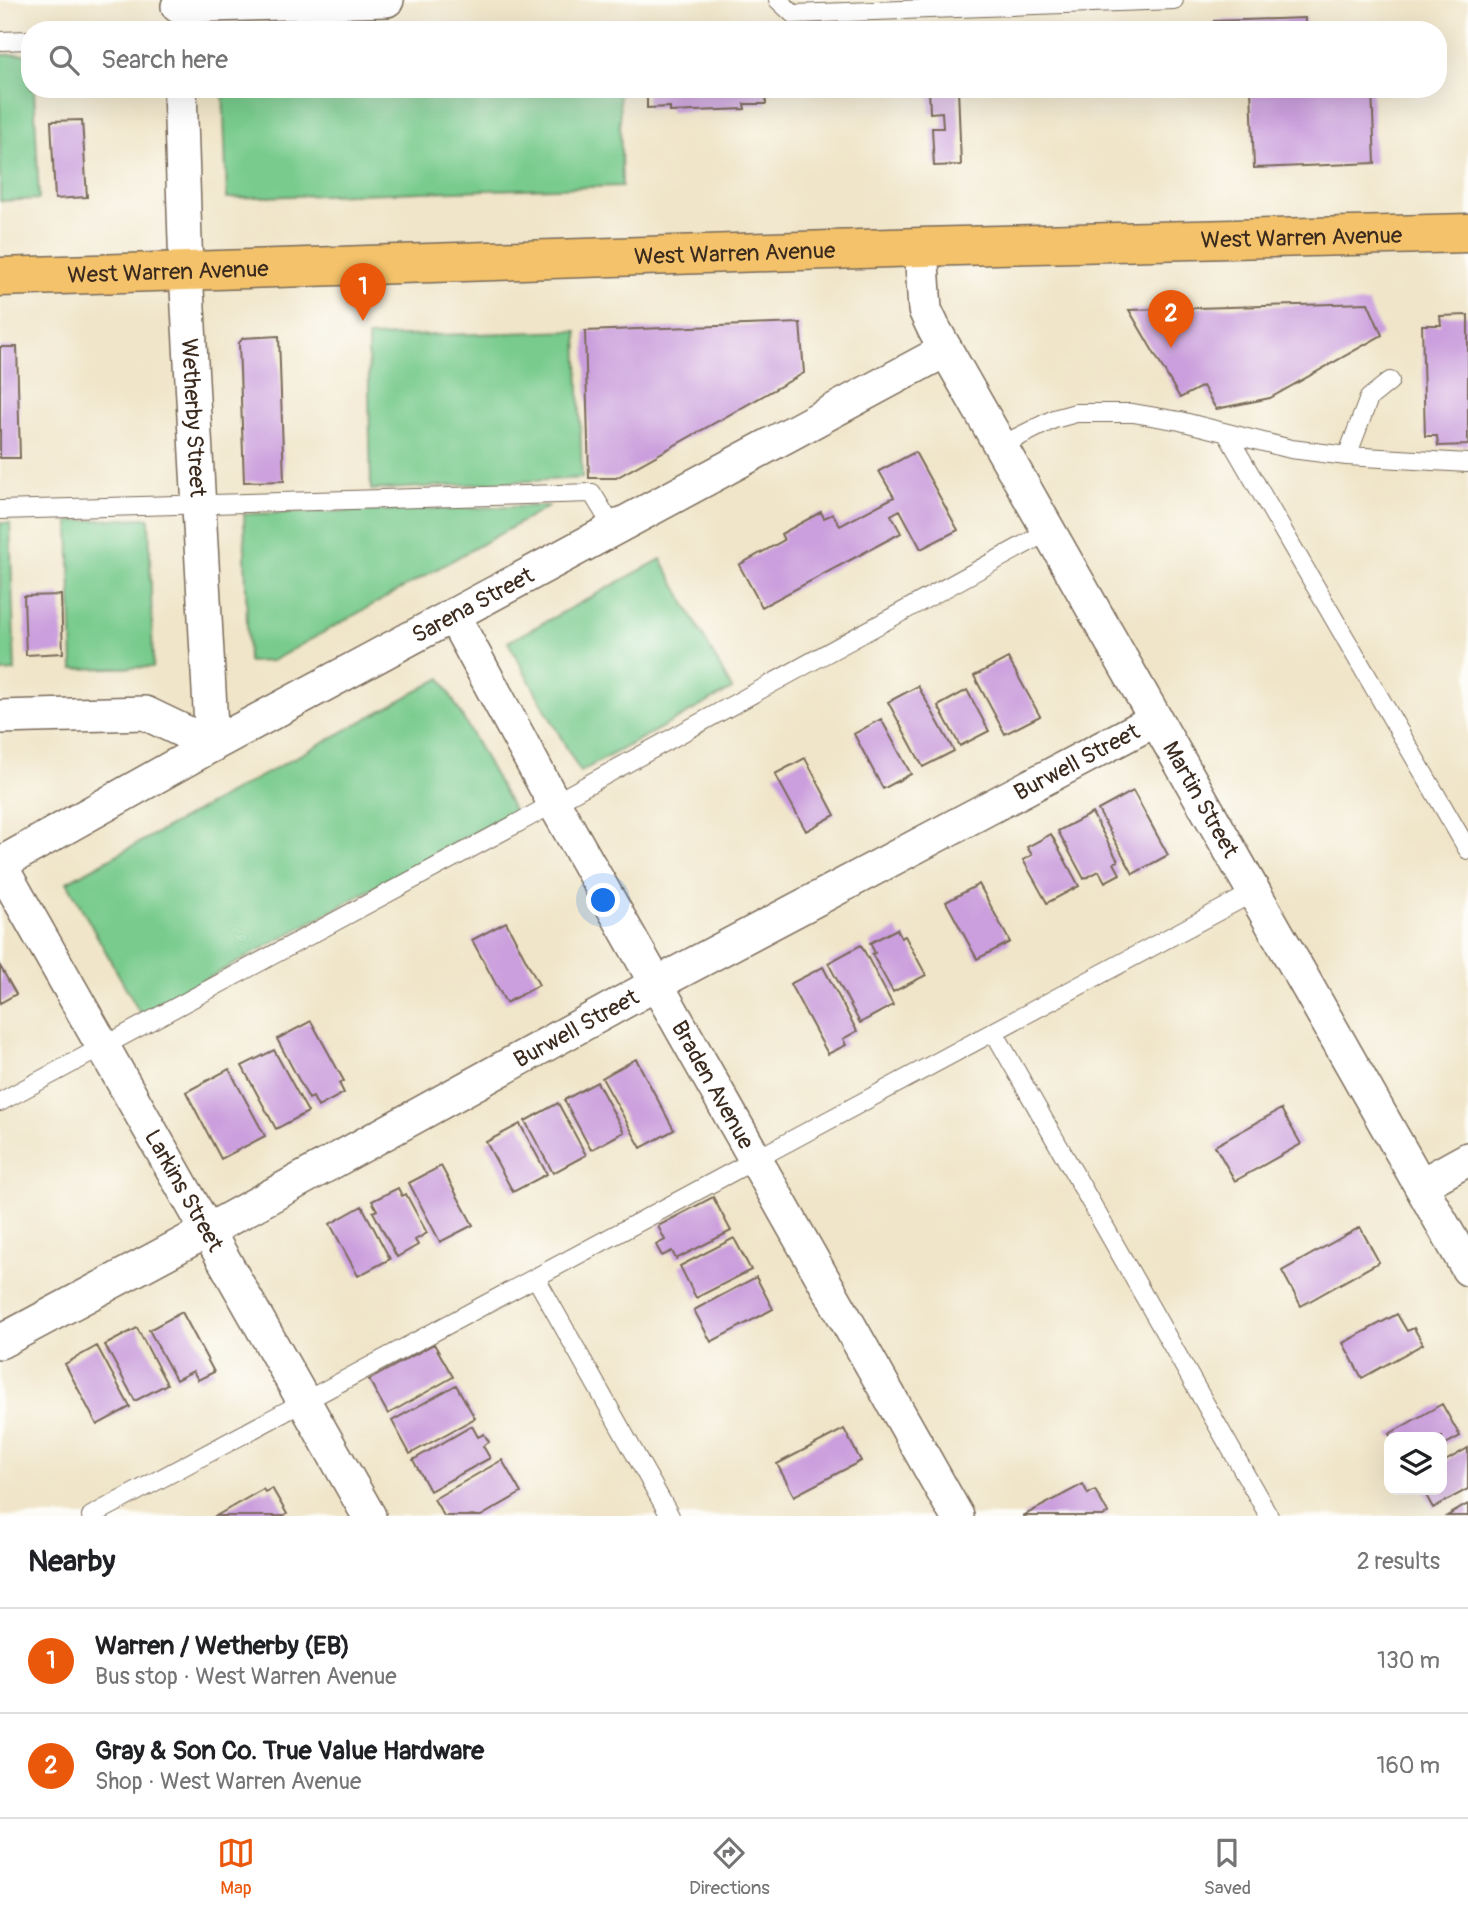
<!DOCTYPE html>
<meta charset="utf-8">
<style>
body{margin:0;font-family:Pangolin,sans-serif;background:#f2f2f2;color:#202124}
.controls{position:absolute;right:21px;bottom:21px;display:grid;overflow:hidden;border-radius:14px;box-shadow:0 7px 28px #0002}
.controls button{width:63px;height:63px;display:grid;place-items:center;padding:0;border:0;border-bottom:2px solid #e0e0e0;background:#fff;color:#202124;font:35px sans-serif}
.you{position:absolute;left:604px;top:901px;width:24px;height:24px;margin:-18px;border:5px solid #fff;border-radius:50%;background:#1a73e8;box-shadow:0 0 0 10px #1a73e833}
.badge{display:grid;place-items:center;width:46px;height:46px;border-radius:50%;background:#ea580c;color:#fff;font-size:23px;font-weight:700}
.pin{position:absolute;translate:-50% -58px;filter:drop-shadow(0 2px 4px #0008)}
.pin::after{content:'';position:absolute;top:37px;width:24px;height:21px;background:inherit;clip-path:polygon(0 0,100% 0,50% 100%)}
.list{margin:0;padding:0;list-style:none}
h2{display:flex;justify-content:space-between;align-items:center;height:91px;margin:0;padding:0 28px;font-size:30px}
h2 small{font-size:23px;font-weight:400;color:#757577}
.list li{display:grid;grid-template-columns:46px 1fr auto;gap:21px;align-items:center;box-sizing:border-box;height:105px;padding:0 28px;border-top:2px solid #e0e0e0}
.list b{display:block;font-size:26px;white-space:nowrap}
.list p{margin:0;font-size:23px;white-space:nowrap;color:#757577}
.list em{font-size:23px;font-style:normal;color:#757577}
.icon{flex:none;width:38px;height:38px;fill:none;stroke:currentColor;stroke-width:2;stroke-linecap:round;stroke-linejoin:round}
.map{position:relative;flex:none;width:1468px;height:1516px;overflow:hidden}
.search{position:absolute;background:#fff;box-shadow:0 7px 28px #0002;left:21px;right:21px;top:21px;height:77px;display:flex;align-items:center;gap:18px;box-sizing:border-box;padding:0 24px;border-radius:28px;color:#757577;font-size:26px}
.sheet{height:301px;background:#fff}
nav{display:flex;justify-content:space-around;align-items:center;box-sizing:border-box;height:98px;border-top:2px solid #e0e0e0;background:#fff;font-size:19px;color:#757577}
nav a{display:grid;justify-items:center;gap:4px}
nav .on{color:#ea580c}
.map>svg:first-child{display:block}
.green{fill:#78cb8d;stroke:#5a7a56;stroke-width:2}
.building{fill:#cb9fdd}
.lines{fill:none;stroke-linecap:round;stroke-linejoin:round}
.service-casing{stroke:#7a6b5a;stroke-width:20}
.minor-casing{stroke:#7a6b5a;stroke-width:36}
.primary-casing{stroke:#7a6b5a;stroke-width:41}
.service{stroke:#fff;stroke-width:18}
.minor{stroke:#fff;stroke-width:33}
.primary{stroke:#f3c26a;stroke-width:38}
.labels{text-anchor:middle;stroke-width:5;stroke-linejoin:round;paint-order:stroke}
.street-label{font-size:23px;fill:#3b2a1e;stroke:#fdfcf7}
</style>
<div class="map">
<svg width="1468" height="1516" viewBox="0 0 1468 1516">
<rect width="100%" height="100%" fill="#fdfcf7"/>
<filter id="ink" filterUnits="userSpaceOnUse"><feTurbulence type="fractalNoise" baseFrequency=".0143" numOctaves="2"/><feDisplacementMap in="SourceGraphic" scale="14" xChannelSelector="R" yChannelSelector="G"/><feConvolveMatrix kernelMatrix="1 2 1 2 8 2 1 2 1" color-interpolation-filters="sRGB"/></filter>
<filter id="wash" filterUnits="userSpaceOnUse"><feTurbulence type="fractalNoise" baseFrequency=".00686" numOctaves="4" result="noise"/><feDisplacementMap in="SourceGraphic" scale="28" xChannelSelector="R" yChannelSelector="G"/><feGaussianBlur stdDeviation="1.57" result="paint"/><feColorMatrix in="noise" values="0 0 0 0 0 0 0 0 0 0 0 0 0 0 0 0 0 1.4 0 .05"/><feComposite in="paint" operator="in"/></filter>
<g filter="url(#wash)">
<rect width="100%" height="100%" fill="#f0e5c9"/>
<!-- green -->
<path class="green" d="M 30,54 L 30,89 L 34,89 L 39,199 L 0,201 L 0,55 Z
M 223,89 L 619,89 L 622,186 L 227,198 Z
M 577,331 L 582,478 L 371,490 L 368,337 Z
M 550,506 L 272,661 L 248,662 L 244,514 Z
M 149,518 L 153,667 L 73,669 L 69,521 Z
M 0,523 L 10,523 L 15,671 L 0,672 Z
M 661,559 L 732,689 L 580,772 L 508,642 Z
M 441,678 L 514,811 L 141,1015 L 67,882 Z"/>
<g id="blocks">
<!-- building -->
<path class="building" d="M 1305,18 L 1305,30 L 1215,30 L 1214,21 Z
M 647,89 L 765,89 L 766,104 L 744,104 L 745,109 L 670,112 L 670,107 L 647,108 Z
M 929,89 L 958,89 L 961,165 L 934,166 L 932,128 L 943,128 L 942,112 L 930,113 Z
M 1251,89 L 1372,89 L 1375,163 L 1254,168 Z
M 82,120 L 87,197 L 55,199 L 51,121 Z
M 1368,303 L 1382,335 L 1270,398 L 1216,409 L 1203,386 L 1180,398 L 1129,310 Z
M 1468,315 L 1468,445 L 1438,446 L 1437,436 L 1425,436 L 1422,325 L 1441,325 L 1440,316 Z
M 800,323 L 804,373 L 616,478 L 589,478 L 585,331 Z
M 279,336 L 284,481 L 244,482 L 239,343 L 243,338 Z
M 0,347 L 17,347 L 20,458 L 0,458 Z
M 915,452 L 958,530 L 921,549 L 900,510 L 891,515 L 901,533 L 762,607 L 739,565 L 784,540 L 781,534 L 821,512 L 824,518 L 833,514 L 840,526 L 894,497 L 879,471 Z
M 61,595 L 63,653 L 26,655 L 24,596 Z
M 1008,658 L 1040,716 L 1005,734 L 974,676 Z
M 918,686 L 954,751 L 923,767 L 888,702 Z
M 967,690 L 989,731 L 960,746 L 938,706 Z
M 881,719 L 911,774 L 883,789 L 854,734 Z
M 805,758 L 835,815 L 806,831 L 775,774 Z
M 1133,791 L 1168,855 L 1133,874 L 1098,810 Z
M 1092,813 L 1118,861 L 1114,863 L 1120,874 L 1105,882 L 1099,871 L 1084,879 L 1058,831 Z
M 1051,834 L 1079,886 L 1047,903 L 1023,860 L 1032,855 L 1027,847 Z
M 979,884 L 1010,942 L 977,959 L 946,902 Z
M 506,922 L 539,985 L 506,1003 L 472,940 Z
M 897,929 L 901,938 L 905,936 L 926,975 L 893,992 L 872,954 L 875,953 L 870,943 Z
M 861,945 L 893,1005 L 860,1023 L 828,963 Z
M 0,966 L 16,994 L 0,1003 Z
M 823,967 L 857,1031 L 843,1039 L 846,1045 L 828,1054 L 790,984 Z
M 311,1021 L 344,1081 L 339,1083 L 344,1093 L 318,1107 L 313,1097 L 309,1099 L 277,1039 Z
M 274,1050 L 308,1112 L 276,1129 L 242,1066 Z
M 636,1059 L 674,1130 L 641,1148 L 602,1078 Z
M 229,1069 L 265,1136 L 221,1159 L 186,1092 Z
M 597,1082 L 624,1132 L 591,1150 L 564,1100 Z
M 558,1103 L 586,1155 L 553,1173 L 525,1121 Z
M 1281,1109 L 1301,1144 L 1235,1181 L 1215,1146 Z
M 520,1124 L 547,1174 L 513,1192 L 486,1142 Z
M 441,1166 L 473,1225 L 440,1242 L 409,1183 Z
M 398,1188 L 402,1196 L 406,1194 L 427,1233 L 415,1240 L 418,1245 L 397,1257 L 373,1212 L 377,1210 L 372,1201 Z
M 713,1197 L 731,1231 L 676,1259 L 672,1251 L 662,1256 L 656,1245 L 665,1240 L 658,1226 Z
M 362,1206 L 390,1259 L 358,1276 L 330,1224 Z
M 1360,1227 L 1379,1262 L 1301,1306 L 1282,1271 Z
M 734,1238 L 751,1270 L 696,1298 L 680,1266 Z
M 756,1277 L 773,1309 L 711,1342 L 694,1310 Z
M 182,1312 L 214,1372 L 198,1380 L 193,1371 L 176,1380 L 149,1330 Z
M 1397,1314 L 1407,1331 L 1414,1328 L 1423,1344 L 1362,1378 L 1343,1343 Z
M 137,1328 L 167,1384 L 135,1401 L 105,1345 Z
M 434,1344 L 453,1377 L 388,1414 L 369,1380 Z
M 97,1346 L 130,1407 L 97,1425 L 65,1364 Z
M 456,1385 L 475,1418 L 410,1454 L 392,1421 Z
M 1442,1404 L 1460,1436 L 1442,1446 L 1442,1437 L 1391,1437 L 1389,1434 Z
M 472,1426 L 478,1437 L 484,1434 L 489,1442 L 483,1446 L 490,1458 L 430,1491 L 413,1460 Z
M 844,1429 L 861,1461 L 794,1496 L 777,1464 Z
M 1468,1448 L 1468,1489 L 1433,1508 L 1423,1490 L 1442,1490 L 1442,1463 Z
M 502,1460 L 521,1493 L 481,1516 L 444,1516 L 434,1499 Z
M 1083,1484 L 1088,1494 L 1095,1490 L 1108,1513 L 1103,1516 L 1023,1516 Z
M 272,1488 L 287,1514 L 284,1516 L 216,1516 L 263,1489 L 265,1492 Z
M 1468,1504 L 1468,1516 L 1447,1516 Z"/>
</g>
</g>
<g filter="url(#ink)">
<use href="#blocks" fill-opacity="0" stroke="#7a6b5a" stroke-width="2"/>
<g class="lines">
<defs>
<path id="service" d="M 778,0 L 793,14 L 1174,0
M 0,41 L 30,40
M 1227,434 L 1468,850
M 1002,445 L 1054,419 L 1076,413 L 1133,413 L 1180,421 L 1291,449 L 1347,456 L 1468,463
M 1347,456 L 1369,398 L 1390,381
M 0,510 L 592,493 L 614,529
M 994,1032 L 1269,1516
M 0,1102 L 527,818 L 1049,531
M 536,1278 L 670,1516
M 91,1516 L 1254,892"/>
<g id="minor">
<path d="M 178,6 L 387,0"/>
<path id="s1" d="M 180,89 L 186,271 L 212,745"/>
<path id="s2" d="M 921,247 L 925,310 L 934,329 L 1468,1269"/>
<path id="s3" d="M 453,615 L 554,803 L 957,1516"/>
<path d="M 0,717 L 145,713 L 212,745"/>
<path id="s4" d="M 0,864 L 212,745 L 946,350"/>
<path id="s5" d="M 0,865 L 369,1516"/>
<path d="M 1421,1185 L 1468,1159"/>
<path id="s6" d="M 0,1342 L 207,1231 L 656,984 L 1155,720"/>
</g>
<g id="primary">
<path id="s7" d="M 0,277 L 921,247 L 1468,233"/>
</g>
</defs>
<!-- service casing -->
<use href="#service" class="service-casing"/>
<!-- minor casing -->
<use href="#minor" class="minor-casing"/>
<!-- primary casing -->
<use href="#primary" class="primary-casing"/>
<!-- service -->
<use href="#service" class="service"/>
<!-- minor -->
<use href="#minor" class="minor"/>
<!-- primary -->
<use href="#primary" class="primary"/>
</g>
</g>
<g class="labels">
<!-- street labels -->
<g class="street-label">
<text dy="8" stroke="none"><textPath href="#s7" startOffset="1302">West Warren Avenue</textPath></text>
<text dy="8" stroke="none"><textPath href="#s7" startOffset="735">West Warren Avenue</textPath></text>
<text dy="8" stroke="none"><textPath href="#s7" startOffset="168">West Warren Avenue</textPath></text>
<text dy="8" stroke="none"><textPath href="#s1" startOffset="329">Wetherby Street</textPath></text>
<text dy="8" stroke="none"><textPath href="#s4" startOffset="539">Sarena Street</textPath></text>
<text dy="8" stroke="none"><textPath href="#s6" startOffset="1223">Burwell Street</textPath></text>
<text dy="8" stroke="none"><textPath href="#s2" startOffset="625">Martin Street</textPath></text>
<text dy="8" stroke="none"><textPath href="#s6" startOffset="656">Burwell Street</textPath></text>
<text dy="8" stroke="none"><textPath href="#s3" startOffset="537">Braden Avenue</textPath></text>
<text dy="8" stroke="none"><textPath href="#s5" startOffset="374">Larkins Street</textPath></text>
</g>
</g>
</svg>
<div class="controls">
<button><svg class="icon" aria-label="layers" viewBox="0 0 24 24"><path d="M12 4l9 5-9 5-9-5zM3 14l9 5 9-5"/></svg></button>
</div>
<div class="you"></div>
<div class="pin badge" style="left:363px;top:321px">1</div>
<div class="pin badge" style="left:1171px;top:348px">2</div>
<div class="search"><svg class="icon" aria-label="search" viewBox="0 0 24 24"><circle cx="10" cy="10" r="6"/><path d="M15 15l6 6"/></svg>Search here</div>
</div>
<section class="sheet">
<h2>Nearby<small>2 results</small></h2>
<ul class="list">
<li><span class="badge">1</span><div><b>Warren / Wetherby (EB)</b><p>Bus stop · West Warren Avenue</p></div><em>130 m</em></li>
<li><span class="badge">2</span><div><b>Gray &amp; Son Co. True Value Hardware</b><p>Shop · West Warren Avenue</p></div><em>160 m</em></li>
</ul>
</section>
<nav>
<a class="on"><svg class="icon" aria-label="map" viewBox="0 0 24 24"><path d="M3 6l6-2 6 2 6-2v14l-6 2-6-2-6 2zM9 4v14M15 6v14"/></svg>Map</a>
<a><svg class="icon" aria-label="directions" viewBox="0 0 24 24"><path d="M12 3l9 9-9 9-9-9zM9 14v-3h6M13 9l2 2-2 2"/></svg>Directions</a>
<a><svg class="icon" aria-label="saved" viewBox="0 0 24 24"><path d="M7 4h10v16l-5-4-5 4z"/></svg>Saved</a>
</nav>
